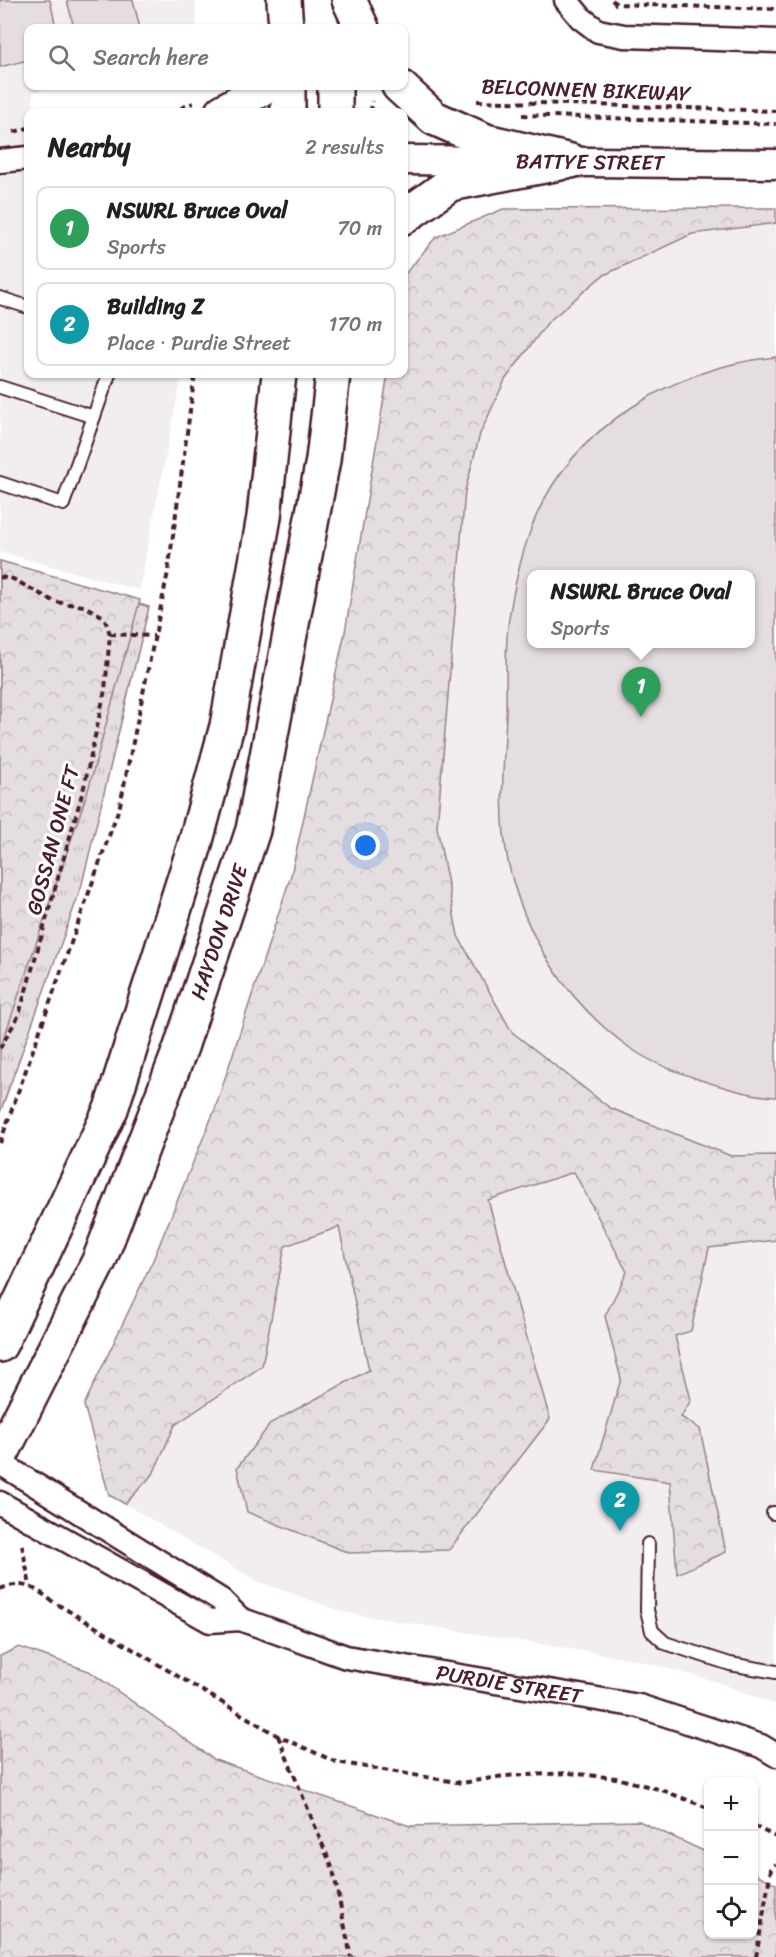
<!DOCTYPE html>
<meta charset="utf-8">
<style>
body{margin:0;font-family:Sriracha,sans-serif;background:#f6f6f6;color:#202124}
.controls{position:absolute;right:18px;bottom:18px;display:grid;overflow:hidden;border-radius:12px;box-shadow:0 2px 4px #0004}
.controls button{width:54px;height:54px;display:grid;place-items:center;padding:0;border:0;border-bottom:2px solid #e0e0e0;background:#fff;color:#202124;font:30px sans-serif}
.you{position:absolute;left:366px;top:846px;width:21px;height:21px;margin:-15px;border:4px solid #fff;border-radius:50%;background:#1a73e8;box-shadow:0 0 0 9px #1a73e833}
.badge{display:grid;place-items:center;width:39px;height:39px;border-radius:50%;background:#111827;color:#fff;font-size:20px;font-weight:700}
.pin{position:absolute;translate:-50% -50px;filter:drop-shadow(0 2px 3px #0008)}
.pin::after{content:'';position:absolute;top:32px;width:21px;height:18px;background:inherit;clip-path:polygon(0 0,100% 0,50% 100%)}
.popup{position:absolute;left:527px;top:570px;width:228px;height:78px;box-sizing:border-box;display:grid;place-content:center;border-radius:12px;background:#fff;filter:drop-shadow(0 2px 4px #0005);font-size:20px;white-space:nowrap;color:#757577}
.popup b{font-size:22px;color:#202124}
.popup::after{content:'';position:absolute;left:50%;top:100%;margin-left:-12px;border:12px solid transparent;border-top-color:#fff}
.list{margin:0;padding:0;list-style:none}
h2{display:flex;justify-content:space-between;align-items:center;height:78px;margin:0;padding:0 24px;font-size:26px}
h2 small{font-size:20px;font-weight:400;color:#757577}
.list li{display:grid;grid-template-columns:39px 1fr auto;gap:18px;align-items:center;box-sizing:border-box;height:84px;margin:0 12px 12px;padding:0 12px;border:2px solid #e0e0e0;border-radius:12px}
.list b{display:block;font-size:22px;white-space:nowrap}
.list p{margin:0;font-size:20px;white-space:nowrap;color:#757577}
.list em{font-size:20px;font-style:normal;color:#757577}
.icon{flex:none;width:33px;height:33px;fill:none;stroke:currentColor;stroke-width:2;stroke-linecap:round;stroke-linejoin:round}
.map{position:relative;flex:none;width:776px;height:1957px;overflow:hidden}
.search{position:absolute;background:#fff;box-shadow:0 2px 4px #0004;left:24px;top:24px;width:384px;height:66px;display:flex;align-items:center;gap:15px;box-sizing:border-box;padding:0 21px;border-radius:12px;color:#757577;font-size:22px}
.panel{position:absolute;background:#fff;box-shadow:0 2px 4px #0004;left:24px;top:108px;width:384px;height:270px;border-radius:12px}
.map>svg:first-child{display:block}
.built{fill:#f2eeef;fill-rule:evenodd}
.grass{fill:url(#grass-tufts);stroke:#987e86;stroke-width:1.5}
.forest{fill:url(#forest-crowns);stroke:#987e86;stroke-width:1.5}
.pitch{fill:#e5dee0;stroke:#987e86;stroke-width:1.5;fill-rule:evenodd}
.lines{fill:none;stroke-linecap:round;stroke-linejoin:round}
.service-casing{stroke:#4a1f2b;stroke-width:16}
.minor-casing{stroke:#4a1f2b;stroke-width:27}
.tertiary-casing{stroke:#4a1f2b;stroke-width:33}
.secondary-casing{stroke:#4a1f2b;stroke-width:38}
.path{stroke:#4a1f2b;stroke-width:4;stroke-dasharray:6 4.5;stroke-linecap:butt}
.service{stroke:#fff;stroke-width:12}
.minor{stroke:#fff;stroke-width:22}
.tertiary{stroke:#fff;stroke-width:28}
.secondary{stroke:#fff;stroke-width:33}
.labels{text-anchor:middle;stroke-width:6;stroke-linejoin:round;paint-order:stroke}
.street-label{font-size:21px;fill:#4a1f2b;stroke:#fff}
</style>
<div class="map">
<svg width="776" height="1957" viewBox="0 0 776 1957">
<defs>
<pattern id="grass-tufts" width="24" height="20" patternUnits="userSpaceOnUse" patternTransform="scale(1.5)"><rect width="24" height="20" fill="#e5dee0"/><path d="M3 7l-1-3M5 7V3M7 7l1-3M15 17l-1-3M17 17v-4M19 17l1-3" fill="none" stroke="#c6bec0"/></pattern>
<pattern id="forest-crowns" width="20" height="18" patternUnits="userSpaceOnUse" patternTransform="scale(1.5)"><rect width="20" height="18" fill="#e5dee0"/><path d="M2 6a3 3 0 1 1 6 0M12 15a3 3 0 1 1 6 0" fill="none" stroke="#c6bec0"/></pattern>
</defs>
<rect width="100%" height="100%" fill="#fff"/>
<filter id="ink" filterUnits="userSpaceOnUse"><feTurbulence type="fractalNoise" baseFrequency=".0167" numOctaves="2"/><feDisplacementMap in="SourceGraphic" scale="12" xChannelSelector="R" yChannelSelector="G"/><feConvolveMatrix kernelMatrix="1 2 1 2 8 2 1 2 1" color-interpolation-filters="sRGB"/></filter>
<g filter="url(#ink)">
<!-- built -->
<path class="built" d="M 0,0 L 195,0 L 197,28 L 28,28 L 28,86 L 60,86 L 33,92 L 33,112 L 28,112 L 28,374 L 182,374 L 139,590 L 0,552 Z
M 776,208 L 776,1705 L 717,1682 L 633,1659 L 346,1613 L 259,1582 L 109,1495 L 84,1405 L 153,1260 L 215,1109 L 291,875 L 345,632 L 387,374 L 404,374 L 405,274 L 436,237 L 503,209 ZM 532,574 L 750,574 L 750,644 L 532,644 Z"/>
<!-- grass -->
<path class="grass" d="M 0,561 L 149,607 L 81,888 L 0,1113 Z"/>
<!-- forest -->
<path class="forest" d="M 776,208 L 776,223 L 692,234 L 602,276 L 548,322 L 505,380 L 480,434 L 465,491 L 437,827 L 458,936 L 512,1032 L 610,1108 L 731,1156 L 776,1155 L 776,1240 L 709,1248 L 691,1331 L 675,1336 L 691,1400 L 681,1417 L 700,1429 L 726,1552 L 677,1574 L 670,1482 L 594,1470 L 621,1379 L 605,1316 L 627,1272 L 574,1172 L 488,1200 L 550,1419 L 449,1550 L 349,1553 L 247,1512 L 237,1468 L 271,1423 L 369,1370 L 339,1227 L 285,1246 L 262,1366 L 175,1425 L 153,1474 L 125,1504 L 109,1495 L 84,1405 L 153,1260 L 215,1109 L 291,875 L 345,632 L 388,374 L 404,374 L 405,274 L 436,237 L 503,209 Z
M 0,561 L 140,600 L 89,787 L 0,1050 Z
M 19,1647 L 89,1671 L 215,1760 L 410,1826 L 639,1821 L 708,1853 L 708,1934 L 754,1934 L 754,1873 L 776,1884 L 776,1957 L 0,1957 L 0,1656 Z"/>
<!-- pitch -->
<path class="pitch" d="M 0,0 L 50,0 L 56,28 L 28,28 L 28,60 L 0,67 Z
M 67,0 L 133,0 L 140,28 L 74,28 Z
M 776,357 L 776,1097 C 753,1096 733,1090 710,1083 C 683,1074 654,1065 630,1048 C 567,1003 524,936 508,861 C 498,813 504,763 506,716 C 507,682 504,645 510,612 C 515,582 523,549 534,521 C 573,426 677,366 776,357 ZM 532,574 L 750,574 L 750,644 L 532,644 Z"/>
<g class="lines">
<defs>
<path id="service" d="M 0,298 L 28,307
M 0,387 L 94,417
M 0,483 L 63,504 L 109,374
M 773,1513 L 776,1513
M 648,1544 L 647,1610 L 652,1631 L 665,1643 L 730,1664 L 776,1672"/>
<g id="minor">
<path d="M 566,0 L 581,18 L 598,31 L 624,36 L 776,41"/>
<path d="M 0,161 L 28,158"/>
<path d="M 0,1463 L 221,1600 L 240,1619"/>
<path id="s1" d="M 0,1503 L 210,1621 L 240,1619 L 346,1657 L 639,1706 L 761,1746 L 776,1755"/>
</g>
<g id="tertiary">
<path id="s2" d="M 404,160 L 776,164"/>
</g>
<g id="secondary">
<path d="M 284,0 L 286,28"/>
<path d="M 349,0 L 362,28"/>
<path d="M 335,86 L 335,112"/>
<path d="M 399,86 L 434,118 L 486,141 L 571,161"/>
<path d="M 222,112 L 266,86"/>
<path d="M 288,112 L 288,86"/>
<path d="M 404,217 L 450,184 L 560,163"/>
<path d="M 0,1345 L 111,1109 L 194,848 L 227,726 L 264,517 L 279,374"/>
<path id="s3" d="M 0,1457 L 99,1261 L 181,1047 L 253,830 L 323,460 L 333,374"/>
</g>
</defs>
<!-- service casing -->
<use href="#service" class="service-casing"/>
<!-- minor casing -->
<use href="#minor" class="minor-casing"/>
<!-- tertiary casing -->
<use href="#tertiary" class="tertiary-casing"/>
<!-- secondary casing -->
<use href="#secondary" class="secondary-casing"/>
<!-- path -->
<path class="path" d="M 612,0 L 616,4 L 776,9
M 477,101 L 776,111
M 171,112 L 193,103
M 371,112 L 372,101
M 522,115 L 776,124
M 14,132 L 28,128
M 0,577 L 13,579 L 55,602 L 84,606 L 104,617 L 110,634 L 105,690 L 84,787 L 19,1015 L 0,1048
M 110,634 L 154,636
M 0,1143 L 120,805 L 168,572 L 195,374
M 22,1545 L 30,1586
M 0,1589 C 22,1580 34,1587 52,1601 L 278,1736 L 336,1762 L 462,1783 L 504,1776 L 569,1773 L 616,1778 L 662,1790 L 708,1808
M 278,1736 L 333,1870 L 351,1957
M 754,1826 L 776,1837
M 756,1957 L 771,1869 L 776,1864"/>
<!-- service -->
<use href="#service" class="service"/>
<!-- minor -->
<use href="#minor" class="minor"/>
<!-- tertiary -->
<use href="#tertiary" class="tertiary"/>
<!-- secondary -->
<use href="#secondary" class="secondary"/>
</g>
</g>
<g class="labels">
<!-- street labels -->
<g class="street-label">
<text transform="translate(586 90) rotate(2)" y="7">BELCONNEN BIKEWAY</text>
<text dy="7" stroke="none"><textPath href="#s2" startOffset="186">BATTYE STREET</textPath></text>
<text transform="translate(53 840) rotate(-75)" y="7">GOSSAN ONE FT</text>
<text dy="7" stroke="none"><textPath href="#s3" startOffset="570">HAYDON DRIVE</textPath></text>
<text dy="7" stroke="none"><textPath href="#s1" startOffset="549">PURDIE STREET</textPath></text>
</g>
</g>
</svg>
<div class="controls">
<button>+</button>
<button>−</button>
<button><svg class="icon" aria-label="locate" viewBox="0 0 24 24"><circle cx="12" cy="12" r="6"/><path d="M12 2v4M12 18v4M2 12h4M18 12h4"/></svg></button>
</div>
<div class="you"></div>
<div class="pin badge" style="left:641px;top:717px;background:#2e9e5b">1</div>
<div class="popup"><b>NSWRL Bruce Oval</b>Sports</div>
<div class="pin badge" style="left:620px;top:1531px;background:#0f9aa8">2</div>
<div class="search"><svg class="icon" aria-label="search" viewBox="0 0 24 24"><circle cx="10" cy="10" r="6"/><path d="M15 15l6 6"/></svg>Search here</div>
<section class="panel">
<h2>Nearby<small>2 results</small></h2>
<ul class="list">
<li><span class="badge" style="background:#2e9e5b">1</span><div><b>NSWRL Bruce Oval</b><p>Sports</p></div><em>70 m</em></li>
<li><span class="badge" style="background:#0f9aa8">2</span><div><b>Building Z</b><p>Place · Purdie Street</p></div><em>170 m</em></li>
</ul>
</section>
</div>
